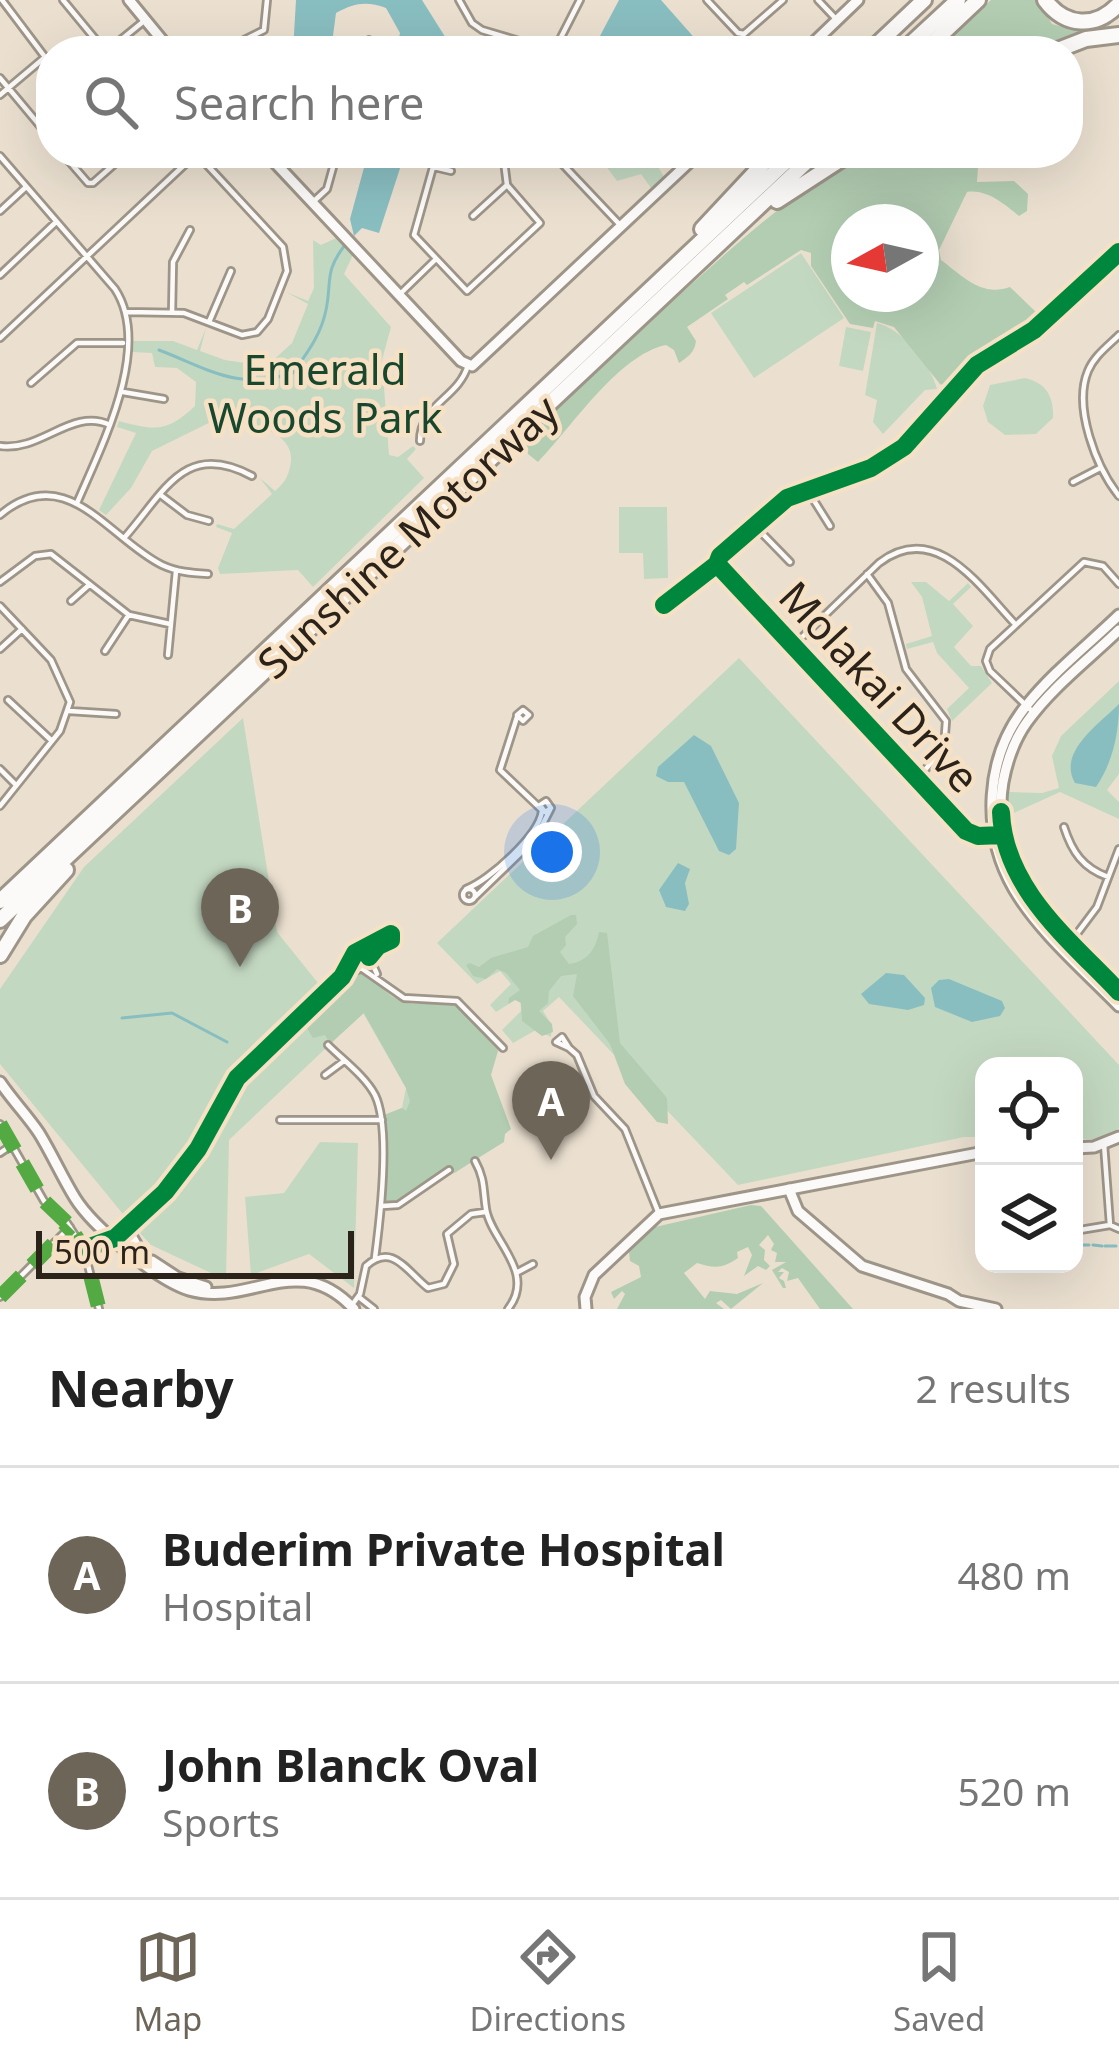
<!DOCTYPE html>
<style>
body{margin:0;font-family:"Noto Sans",sans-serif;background:#f6f6f6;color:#222}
.controls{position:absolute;right:36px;bottom:36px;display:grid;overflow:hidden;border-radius:24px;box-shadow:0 12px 48px #0002}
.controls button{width:108px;height:108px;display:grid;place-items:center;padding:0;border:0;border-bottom:3px solid #e0e0e0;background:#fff;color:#222;font:60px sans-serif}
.compass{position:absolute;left:831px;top:204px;width:108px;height:108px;border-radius:50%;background:#fff;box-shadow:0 12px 48px #0002;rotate:262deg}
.scale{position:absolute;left:36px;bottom:30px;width:318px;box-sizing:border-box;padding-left:12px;border:6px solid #2b2319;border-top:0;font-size:33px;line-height:42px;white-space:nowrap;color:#2b2319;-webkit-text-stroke:9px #f6e1c5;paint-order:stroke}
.you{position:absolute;left:552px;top:852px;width:42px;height:42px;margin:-30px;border:9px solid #fff;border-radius:50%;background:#1a73e8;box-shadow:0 0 0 18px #1a73e833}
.badge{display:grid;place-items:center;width:78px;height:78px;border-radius:50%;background:#6e6559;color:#fff;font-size:39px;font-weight:700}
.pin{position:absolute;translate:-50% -99px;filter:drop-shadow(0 3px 6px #0008)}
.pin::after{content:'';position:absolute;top:63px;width:42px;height:36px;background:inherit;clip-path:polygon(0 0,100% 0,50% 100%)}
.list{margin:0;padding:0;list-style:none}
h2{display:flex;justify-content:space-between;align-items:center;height:156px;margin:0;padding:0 48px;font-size:51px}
h2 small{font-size:39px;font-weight:400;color:#767676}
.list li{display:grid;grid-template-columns:78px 1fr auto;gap:36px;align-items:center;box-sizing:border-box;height:216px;padding:0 48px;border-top:3px solid #e0e0e0}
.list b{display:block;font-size:45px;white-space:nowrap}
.list p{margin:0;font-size:39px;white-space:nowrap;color:#767676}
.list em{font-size:39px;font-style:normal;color:#767676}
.icon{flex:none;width:66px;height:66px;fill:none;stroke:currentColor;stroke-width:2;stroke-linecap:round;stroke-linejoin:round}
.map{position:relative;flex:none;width:1119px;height:1309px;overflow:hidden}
.search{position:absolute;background:#fff;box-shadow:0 12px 48px #0002;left:36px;right:36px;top:36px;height:132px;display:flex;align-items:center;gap:30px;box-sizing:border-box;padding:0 42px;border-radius:48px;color:#767676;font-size:45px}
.sheet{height:588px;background:#fff}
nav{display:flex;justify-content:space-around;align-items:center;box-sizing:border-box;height:168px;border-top:3px solid #e0e0e0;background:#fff;font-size:33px;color:#767676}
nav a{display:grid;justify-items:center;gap:6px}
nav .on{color:#6e6559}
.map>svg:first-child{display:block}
.green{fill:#c3d8c1}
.forest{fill:#b2cdb2;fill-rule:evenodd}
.water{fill:#89bec1}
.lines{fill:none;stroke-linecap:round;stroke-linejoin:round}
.stream{stroke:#89bec1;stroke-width:3}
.street-casing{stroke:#9d9588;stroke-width:10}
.secondary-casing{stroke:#9d9588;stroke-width:15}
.highway-casing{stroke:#9d9588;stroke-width:20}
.street{stroke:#fcfaf8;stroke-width:4.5}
.secondary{stroke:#fcfaf8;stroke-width:9}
.highway{stroke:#fcfaf8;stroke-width:14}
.quiet{stroke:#54aa42;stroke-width:15;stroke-dasharray:30 15;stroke-linecap:butt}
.cycleway-casing{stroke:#f6e1c5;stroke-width:26}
.cycleway{stroke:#00873e;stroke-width:18}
.labels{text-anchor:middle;stroke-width:9;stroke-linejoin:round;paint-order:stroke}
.park-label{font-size:42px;fill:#19472e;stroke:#f6e1c5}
.street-label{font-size:42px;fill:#2b2319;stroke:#f6e1c5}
</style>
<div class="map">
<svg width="1119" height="1309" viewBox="0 0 1119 1309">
<rect width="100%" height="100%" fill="#ebe0d0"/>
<!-- green -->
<path class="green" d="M 604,153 L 659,153 L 656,163 L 664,177 L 651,188 L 641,174 L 617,181 L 600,158 Z
M 336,238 L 353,255 L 344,274 L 391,327 L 382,360 L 389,455 L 398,457 L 413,446 L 416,449 L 407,459 L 424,478 L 313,587 L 298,570 L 220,574 L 218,568 L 232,533 L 216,527 L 217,524 L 234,529 L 272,494 L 260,478 L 275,491 C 284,483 287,479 290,467 C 299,431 250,425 223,416 L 152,451 L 131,488 L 106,515 L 99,510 L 136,433 L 117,427 L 119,421 C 156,431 167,432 195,406 L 196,382 L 177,368 L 155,367 L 152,353 L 132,352 L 132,341 L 173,341 L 197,350 L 206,328 L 200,351 L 225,360 L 267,366 L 292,343 L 308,304 L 286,292 L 308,301 L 314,288 L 313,240 L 321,245 Z
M 801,253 L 844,318 L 754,378 L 711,313 Z
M 877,323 C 902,329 931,364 937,389 L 925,390 L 883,434 L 873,422 L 877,400 L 865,395 Z
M 846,327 L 871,332 L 863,371 L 839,366 Z
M 1025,378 C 1046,383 1054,396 1053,418 L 1036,434 L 1005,435 L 988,422 L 983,406 L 990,385 Z
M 619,507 L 667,507 L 668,578 L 644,579 L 643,553 L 619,553 Z
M 911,582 L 926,582 L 949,601 L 968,583 L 971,587 L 953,604 L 973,626 L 954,647 L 971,666 L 981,666 L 992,683 L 952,721 L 947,709 L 969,688 L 937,653 L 933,642 L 907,649 L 906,644 L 932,636 L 922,597 Z
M 739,658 L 1119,1065 L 1119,1128 C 1106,1142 1091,1139 1074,1139 L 1074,1066 L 984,1066 L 984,1137 L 964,1137 L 738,1185 L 559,997 L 543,1011 L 552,1025 L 551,1037 L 536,1030 L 513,1043 L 502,1030 L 521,1011 L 520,997 L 496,1012 L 490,1005 L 511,984 L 500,971 L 477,984 L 437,943 Z
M 1119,681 L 1119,774 L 1107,790 L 1119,802 L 1119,819 L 1060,792 L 1007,816 L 1008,792 L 1042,793 L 1059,788 L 1052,756 L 1061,736 Z
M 243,718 L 277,932 L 322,988 L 224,1081 L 198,1137 L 171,1175 L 127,1219 L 0,1064 L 0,989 L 84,867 Z
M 357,976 L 398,1004 L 463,1012 L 499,1050 L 465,1069 L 496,1146 L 453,1174 L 448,1166 L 385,1194 L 387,1114 L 402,1108 L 406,1088 L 363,1013 L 229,1140 L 226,1280 L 151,1245 L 140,1233 L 183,1186 L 213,1143 L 237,1091 Z
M 320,1142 L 358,1143 L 354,1288 L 309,1254 L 251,1275 L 245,1197 L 284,1193 Z"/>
<!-- forest -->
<path class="forest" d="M 991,0 L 1038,0 L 1052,24 L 1075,30 L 1112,21 L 1106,30 L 1038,51 L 936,51 Z
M 867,153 L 979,153 L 977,182 L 1014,181 L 1028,194 L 1027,211 L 1019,216 C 1004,204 987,189 967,192 L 939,250 L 941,260 C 964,277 981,297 1010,287 L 1038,314 L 1018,333 L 972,360 L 955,385 L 947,387 L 940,384 L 894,327 L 875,321 L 873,328 L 850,324 L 811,266 L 811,253 L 801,250 L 747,285 L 744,282 L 725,295 L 728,299 L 687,327 L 696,341 C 695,352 688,357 679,363 L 674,350 L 666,345 C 618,355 572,427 538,462 L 528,454 L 526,444 L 530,434 C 576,384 627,341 678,296 C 738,243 794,189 867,153 ZM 849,222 L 921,222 L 921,294 L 849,294 Z
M 571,915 L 576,915 L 577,924 L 565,937 L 566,945 L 560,952 L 569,964 C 587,962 596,949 599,932 L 607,933 L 620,1043 L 667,1098 L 668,1124 L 657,1122 L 625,1084 L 610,1044 L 573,996 L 577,974 L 561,976 L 549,991 L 548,1003 L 539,1011 L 552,1024 L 553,1032 L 542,1036 L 522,1021 L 521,1003 L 515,1000 L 508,1004 L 509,998 L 520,990 L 506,973 L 497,969 L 486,979 L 473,976 L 466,965 L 470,963 L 479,967 L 491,958 L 528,947 L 533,936 Z
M 360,973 L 368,974 C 381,987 395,1005 419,1004 C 430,1004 438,1000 450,1001 L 473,1019 L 498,1051 L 491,1075 L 511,1129 L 505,1134 L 504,1142 L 454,1173 L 448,1166 L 444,1173 L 390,1205 L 383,1200 L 384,1115 L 402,1108 L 406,1111 L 410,1101 L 406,1088 L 364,1013 L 330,1044 L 325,1035 L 313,1038 L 302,1020 Z
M 751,1205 L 761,1206 L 853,1309 L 820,1309 L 798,1278 L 787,1281 L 789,1272 L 782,1268 L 778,1272 L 784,1272 L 779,1278 L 784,1281 L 786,1288 L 783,1288 L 772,1270 L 786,1262 L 775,1262 L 777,1253 L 771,1250 L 774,1244 L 768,1235 L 759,1245 L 765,1250 L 764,1260 L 770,1266 L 766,1270 L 758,1266 L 744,1276 L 752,1255 L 748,1247 L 737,1252 L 738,1258 C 724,1268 715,1269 697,1263 L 684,1273 L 705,1299 L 710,1291 L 737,1294 L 763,1283 L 731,1309 L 721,1300 L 716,1303 L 724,1309 L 617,1309 L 625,1294 L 622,1291 L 614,1299 L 611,1292 L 641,1277 L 639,1266 L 630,1261 L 629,1252 L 655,1227 Z"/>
<!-- water -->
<path class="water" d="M 296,0 L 422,0 L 454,51 L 396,51 L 400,33 L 386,8 C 366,1 355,3 336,13 L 331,51 L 293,51 Z
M 619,0 L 661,0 L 706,51 L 670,51 L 657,40 L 633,42 L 626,51 L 592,51 Z
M 368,153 L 405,153 L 379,233 L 362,228 L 354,236 L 350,219 Z
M 1119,704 C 1119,733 1113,762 1096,787 L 1075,783 C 1057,752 1099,724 1119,704 Z
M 694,735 L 711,746 L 739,803 L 736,849 L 729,855 L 719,851 L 684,782 L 668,782 L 656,776 L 658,767 Z
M 678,863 L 690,869 L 685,883 L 689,904 L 685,911 L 666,907 L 659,890 Z
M 886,973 L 904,975 L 925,998 L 924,1005 L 908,1010 L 869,1004 L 861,994 Z
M 949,979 L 1002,1001 L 1005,1008 L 1000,1016 L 972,1022 L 935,1007 L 931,988 L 939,980 Z"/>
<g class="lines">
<!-- stream -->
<path class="stream" d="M 159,350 C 211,370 238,391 293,373 C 307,353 321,335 326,310 C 332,281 324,272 345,245
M 122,1018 L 172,1013 L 227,1042
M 1079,1245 L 1089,1245
M 1093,1245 L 1102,1246
M 1105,1246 L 1116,1246"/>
<defs>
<path id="street" d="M 2,0 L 51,65
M 63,0 L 105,51
M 459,0 L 472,23 L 482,30 L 553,51
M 707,0 L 738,33 L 744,34 L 783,0
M 818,0 L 835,18
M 107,51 L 144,21
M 222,51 L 264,30 L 267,0
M 366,51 L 369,40
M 554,51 L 580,0
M 0,78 L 51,139
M 0,95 L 44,58
M 62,153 L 88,183 L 93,183 L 127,153
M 437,153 L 414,235 L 467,291 L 540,223 L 507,185 L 503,153
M 552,153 L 622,227
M 0,156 L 115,289 C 153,347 101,447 77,503
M 434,167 L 451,171
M 313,202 L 327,189 L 337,153
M 0,211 L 26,187
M 473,216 L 507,185
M 0,275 L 55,223
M 400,294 L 435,260
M 126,312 L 184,313 L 242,335 L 257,332 L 268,319 L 287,271 L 283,247 L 196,153
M 172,313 L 173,262 L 190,230
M 209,322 L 231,271
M 1119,335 C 1108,346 1094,356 1088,371 C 1073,407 1096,467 1119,496
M 0,338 L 197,153
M 31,383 L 77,343 L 123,343
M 123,392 L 164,399
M 420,441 C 420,404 459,398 468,365
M 0,446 C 41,452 72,407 110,425
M 1073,482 L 1100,468
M 808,491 L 830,526
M 162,496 L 187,515 L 209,521
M 0,515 C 66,459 109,539 162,565 C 177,572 192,573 208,574
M 756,527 L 790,562
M 125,537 C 165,491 185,440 252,476
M 867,574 L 888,603 L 906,669 L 946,721 L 944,748 L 917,779
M 0,582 L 35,556 L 51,554 L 129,615 L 170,624
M 71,601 L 89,585
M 0,606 L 51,660 L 70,702 L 60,731 L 0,806
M 795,644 L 879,563 C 936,519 980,587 1016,625
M 0,649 L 22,629
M 105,651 L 128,616
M 168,655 L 176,571
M 8,700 L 52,741
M 523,710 L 529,715 L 523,721 L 517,715 Z
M 69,711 L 116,714
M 1034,713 L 990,671 L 986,661 L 990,649 L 1084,562 L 1103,566 L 1119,584
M 517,717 L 500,770 L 541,809
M 0,769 L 16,785
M 546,801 L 551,808 L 545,812 L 540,805 Z
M 1064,827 C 1072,852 1083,868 1108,877
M463 895a6 6 0 1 1 12 0a6 6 0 1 1-12 0Z
M 466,889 C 490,880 539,835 542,811
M 474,898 L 535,839 L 550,810
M 1070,943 L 1097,907 L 1119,849
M 361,951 L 368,954 L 377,974
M 361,968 L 404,998 L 457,1001 L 503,1048
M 347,974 L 365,967 L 370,959
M 562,1037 L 569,1048 L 556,1042 Z
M 328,1045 C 343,1060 365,1076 375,1095 C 391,1128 380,1220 375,1258
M 569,1048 L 577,1055 L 594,1096 L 625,1129 L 659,1214
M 325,1075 L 344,1061
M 280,1120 L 382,1120
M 0,1124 L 44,1201 L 67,1223 L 84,1249 L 99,1309
M 1104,1144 L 1110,1225
M 0,1153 L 12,1145
M 475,1161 C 485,1179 483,1190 486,1209 C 491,1241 537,1272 508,1309
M 382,1206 L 398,1205 L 449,1170
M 140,1216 L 187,1165 L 237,1078 L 342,977 L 355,953 L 391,934 L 391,940 L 378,946 L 369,957
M 1074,1231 L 1110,1225 L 1119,1229
M 113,1234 L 136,1215
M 84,1249 L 115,1238 L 131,1224
M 516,1273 L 533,1264
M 0,1297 L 70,1227
M 360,1298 L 374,1309
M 352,1305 L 360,1294 L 366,1266 C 393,1242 407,1272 428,1288 L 444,1284 L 454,1264 L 447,1234 L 471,1214 L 485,1212"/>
<path id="secondary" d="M 129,0 L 171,51
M 805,51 L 858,0
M 266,153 L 461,361 L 472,366 L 699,153
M 717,564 L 966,831 L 978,836 L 996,835
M 664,605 L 717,564 L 720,556 L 787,498 L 871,468 L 904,447 L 977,365 L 1034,330 L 1119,252
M 1119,615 C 1088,645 1053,672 1026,706 C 985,757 981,832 1014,889 C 1040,933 1084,970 1119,1006
M 1119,630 C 1089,659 1051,688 1027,722 C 1014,740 1007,761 1003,782 C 987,874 1063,932 1119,992
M 0,1082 C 12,1100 27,1115 39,1133 C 52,1154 62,1177 75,1198 C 93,1227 157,1280 189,1290 C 251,1308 297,1248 354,1309
M 1074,1148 L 1094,1147 L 1119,1137
M 789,1189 L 798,1211 L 862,1266 L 948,1294 L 959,1301 L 996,1309
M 138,1218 L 130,1234 L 140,1251
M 152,1261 L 178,1278 L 206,1287
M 586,1309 L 585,1297 L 594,1275 L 659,1214 L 984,1152"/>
<path id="highway" d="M 1045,0 C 1065,27 1096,29 1119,4
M 870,51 L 924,0
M 903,51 L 958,0
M 924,51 L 978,0
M 1055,51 L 1086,39 L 1119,35
M 777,201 L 851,153
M 702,229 L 773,153
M 0,901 L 795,153
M 0,920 L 816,153
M 0,955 L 24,916 L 66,870"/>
</defs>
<!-- street casing -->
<use href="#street" class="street-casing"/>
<!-- secondary casing -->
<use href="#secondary" class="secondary-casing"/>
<!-- highway casing -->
<use href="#highway" class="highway-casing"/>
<!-- street -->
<use href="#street" class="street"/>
<!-- secondary -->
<use href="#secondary" class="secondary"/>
<!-- highway -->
<use href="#highway" class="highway"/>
<!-- quiet -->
<path class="quiet" d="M 0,1124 L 44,1201 L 67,1223 L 84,1249 L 99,1309
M 0,1297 L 70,1227"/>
<defs>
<path id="cycleway" d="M 717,564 L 966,831 L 978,836 L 1003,835
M 664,605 L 717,564 L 720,556 L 787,498 L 871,468 L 904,447 L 977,365 L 1034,330 L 1119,252
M 1001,812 C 1004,889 1070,940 1119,992
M 84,1249 L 115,1238 L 165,1192 L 198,1149 L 237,1078 L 342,977 L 355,953 L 391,934 L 391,940 L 378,946 L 369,957"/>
</defs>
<!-- cycleway casing -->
<use href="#cycleway" class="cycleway-casing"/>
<!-- cycleway -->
<use href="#cycleway" class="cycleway"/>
</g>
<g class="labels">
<!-- park labels -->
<g class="park-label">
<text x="325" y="385">Emerald<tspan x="325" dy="48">Woods Park</tspan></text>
</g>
<!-- street labels -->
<g class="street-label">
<text transform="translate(408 537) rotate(-43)" y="15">Sunshine Motorway</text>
<text transform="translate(879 687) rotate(47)" y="15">Molakai Drive</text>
</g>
</g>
</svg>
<div class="controls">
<button><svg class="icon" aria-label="locate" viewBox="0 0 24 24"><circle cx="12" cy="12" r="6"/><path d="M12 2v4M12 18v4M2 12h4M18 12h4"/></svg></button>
<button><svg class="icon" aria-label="layers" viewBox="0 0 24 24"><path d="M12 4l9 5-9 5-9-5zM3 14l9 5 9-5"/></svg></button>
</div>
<svg class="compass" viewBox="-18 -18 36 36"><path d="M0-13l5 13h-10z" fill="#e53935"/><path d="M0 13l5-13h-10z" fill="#767676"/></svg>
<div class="scale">500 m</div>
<div class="you"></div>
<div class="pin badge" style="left:551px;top:1160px">A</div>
<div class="pin badge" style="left:240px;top:967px">B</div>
<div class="search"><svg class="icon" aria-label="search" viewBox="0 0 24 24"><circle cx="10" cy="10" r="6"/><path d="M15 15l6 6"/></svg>Search here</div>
</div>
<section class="sheet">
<h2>Nearby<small>2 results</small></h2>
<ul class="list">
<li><span class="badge">A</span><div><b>Buderim Private Hospital</b><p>Hospital</p></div><em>480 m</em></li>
<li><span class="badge">B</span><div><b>John Blanck Oval</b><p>Sports</p></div><em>520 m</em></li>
</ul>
</section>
<nav>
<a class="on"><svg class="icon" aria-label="map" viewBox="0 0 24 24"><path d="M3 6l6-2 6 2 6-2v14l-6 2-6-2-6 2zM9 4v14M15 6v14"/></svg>Map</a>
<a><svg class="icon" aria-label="directions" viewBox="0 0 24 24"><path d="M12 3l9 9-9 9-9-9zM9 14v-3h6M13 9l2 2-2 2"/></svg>Directions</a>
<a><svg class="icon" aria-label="saved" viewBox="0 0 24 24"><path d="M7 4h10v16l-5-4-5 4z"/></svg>Saved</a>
</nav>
